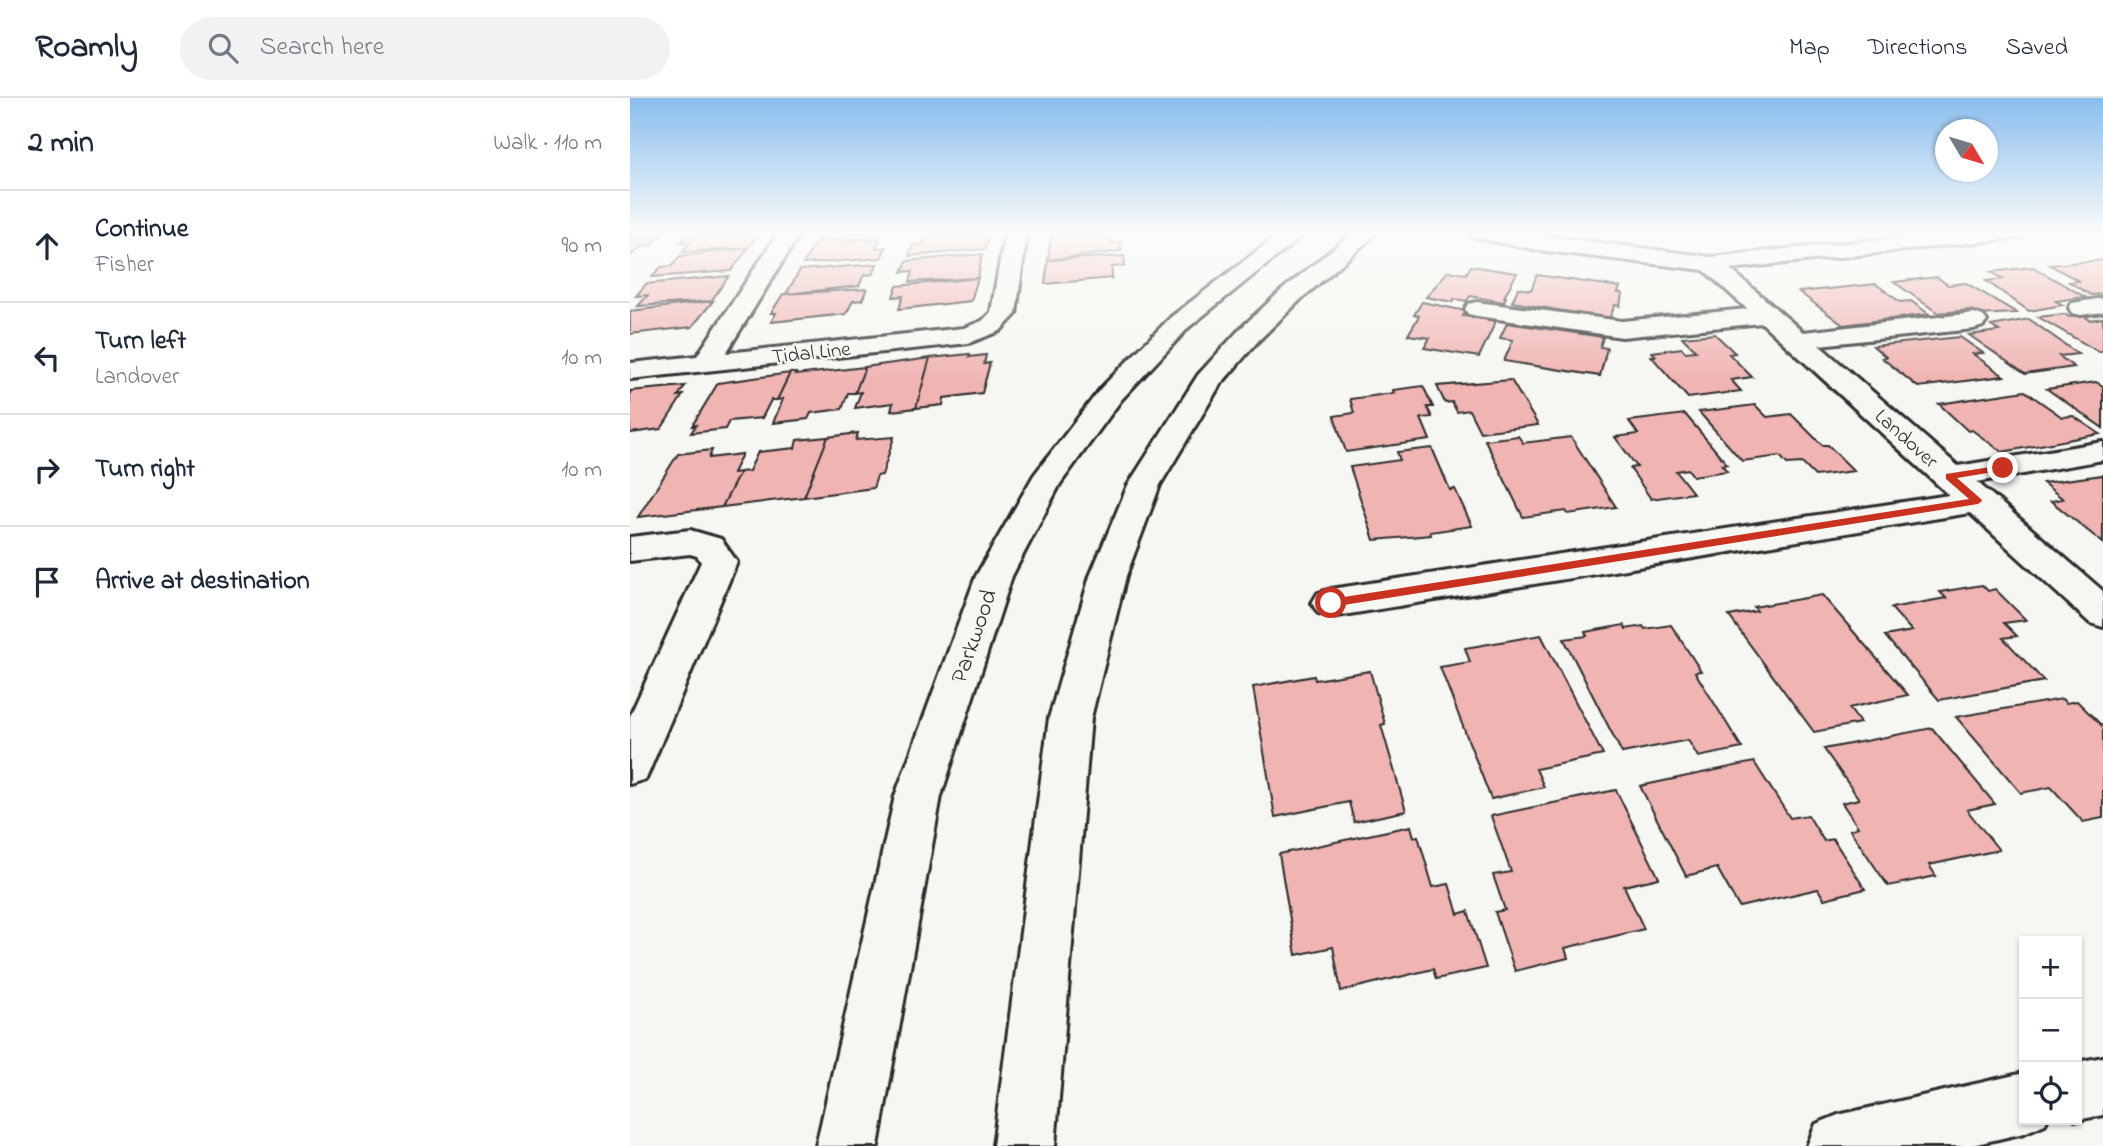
<!DOCTYPE html>
<meta charset="utf-8">
<style>
body{margin:0;font-family:"Indie Flower",sans-serif;background:#f2f2f3;color:#1f2937}
.controls{position:absolute;right:21px;bottom:21px;display:grid;overflow:hidden;border-radius:0px;box-shadow:0 2px 5px #0004}
.controls button{width:63px;height:63px;display:grid;place-items:center;padding:0;border:0;border-bottom:2px solid #e0e1e3;background:#fff;color:#1f2937;font:35px sans-serif}
.compass{position:absolute;left:1305px;top:21px;width:63px;height:63px;border-radius:50%;background:#fff;box-shadow:0 2px 5px #0004;rotate:128deg}
.stop{position:absolute;width:21px;height:21px;margin:-16px;border:5px solid #c8321e;border-radius:50%;background:#fff}
.stop.end{background:#c8321e;border-color:#fff;box-shadow:0 2px 7px #0008}
.list{margin:0;padding:0;list-style:none}
h2{display:flex;justify-content:space-between;align-items:center;height:91px;margin:0;padding:0 28px;font-size:30px}
h2 small{font-size:23px;font-weight:400;color:#747a83}
.list li{display:grid;grid-template-columns:46px 1fr auto;gap:21px;align-items:center;box-sizing:border-box;height:112px;padding:0 28px;border-top:2px solid #e0e1e3}
.list b{display:block;font-size:26px;white-space:nowrap}
.list p{margin:0;font-size:23px;white-space:nowrap;color:#747a83}
.list em{font-size:23px;font-style:normal;color:#747a83}
.icon{flex:none;width:38px;height:38px;fill:none;stroke:currentColor;stroke-width:2;stroke-linecap:round;stroke-linejoin:round}
.map{position:relative;flex:none;width:1473px;height:1048px;overflow:hidden}
header{display:flex;align-items:center;gap:42px;box-sizing:border-box;height:98px;padding:0 35px;background:#fff;border-bottom:2px solid #e0e1e3}
header strong{font-size:33px}
nav{display:flex;gap:38px;margin-inline-start:auto;font-size:24px}
.search{width:490px;height:63px;background:#f2f2f3;display:flex;align-items:center;gap:18px;box-sizing:border-box;padding:0 24px;border-radius:38px;color:#747a83;font-size:26px}
main{display:flex}
aside{flex:1;background:#fff}
.map>svg:first-child{display:block}
.building{fill:#f0b5b3;stroke:#2b2b2b;stroke-width:2}
.lines{fill:none;stroke-linecap:round;stroke-linejoin:round}
.minor-casing{stroke:#2b2b2b;stroke-width:6}
.minor{fill:#f6f6f2;fill-rule:evenodd}
.route{fill:#c8321e}
.labels{text-anchor:middle;stroke-width:5;stroke-linejoin:round;paint-order:stroke}
.far-street-label{font-size:21px;fill:#2b2b2b;stroke:#f6f6f2}
.street-label{font-size:24px;fill:#2b2b2b;stroke:#f6f6f2}
</style>
<header>
<strong>Roamly</strong>
<div class="search"><svg class="icon" aria-label="search" viewBox="0 0 24 24"><circle cx="10" cy="10" r="6"/><path d="M15 15l6 6"/></svg>Search here</div>
<nav><a>Map</a><a>Directions</a><a>Saved</a></nav>
</header>
<main>
<aside>
<h2>2 min<small>Walk · 110 m</small></h2>
<ul class="list">
<li><svg class="icon" aria-label="ahead" viewBox="0 0 24 24"><path d="M12 20V5M6 11l6-6 6 6"/></svg><div><b>Continue</b><p>Fisher</p></div><em>90 m</em></li>
<li><svg class="icon" aria-label="left" viewBox="0 0 24 24"><path d="M17 20v-9H6M10 6l-5 5 5 5"/></svg><div><b>Turn left</b><p>Landover</p></div><em>10 m</em></li>
<li><svg class="icon" aria-label="right" viewBox="0 0 24 24"><path d="M7 20v-9h11M14 6l5 5-5 5"/></svg><div><b>Turn right</b></div><em>10 m</em></li>
<li><svg class="icon" aria-label="arrive" viewBox="0 0 24 24"><path d="M6 21V4h12l-3 4 3 4H6"/></svg><div><b>Arrive at destination</b></div></li>
</ul>
</aside>
<div class="map">
<svg width="1473" height="1048" viewBox="0 0 1473 1048">
<rect width="100%" height="100%" fill="#f6f6f2"/>
<filter id="ink" filterUnits="userSpaceOnUse"><feTurbulence type="fractalNoise" baseFrequency=".0143" numOctaves="2"/><feDisplacementMap in="SourceGraphic" scale="14" xChannelSelector="R" yChannelSelector="G"/><feConvolveMatrix kernelMatrix="1 2 1 2 8 2 1 2 1" color-interpolation-filters="sRGB"/></filter>
<g filter="url(#ink)">
<!-- building -->
<path class="building" d="M 0,134 L 34,134 L 30,138 L 0,141 Z
M 100,134 L 130,134 L 118,150 L 52,154 L 60,144 L 51,144 L 58,137 Z
M 193,134 L 253,134 L 252,137 L 228,141 L 186,144 Z
M 320,134 L 359,134 L 355,151 L 279,158 L 283,147 L 293,146 L 296,137 Z
M 460,135 L 482,135 L 482,145 L 491,144 L 491,153 L 418,162 L 421,138 Z
M 30,138 L 22,147 L 12,148 L 0,158 L 0,141 Z
M 228,141 L 250,141 L 246,150 L 256,149 L 251,160 L 173,166 L 186,144 Z
M 118,150 L 101,173 L 22,179 L 31,169 L 42,168 L 50,158 Z
M 352,156 L 348,180 L 280,184 L 283,173 L 272,174 L 277,163 Z
M 494,158 L 495,168 L 482,169 L 482,180 L 415,186 L 418,162 Z
M 1473,162 L 1473,196 L 1461,197 L 1439,184 L 1449,183 L 1420,167 Z
M 247,166 L 243,176 L 234,177 L 229,188 L 156,196 L 170,172 Z
M 841,168 L 887,175 L 874,199 L 876,199 L 874,204 L 840,198 L 837,203 L 824,201 L 823,204 L 796,199 L 818,173 L 836,176 Z
M 1403,169 L 1455,199 L 1426,203 L 1433,207 L 1399,213 L 1356,183 L 1373,181 L 1361,174 Z
M 907,177 L 990,189 L 988,195 L 992,195 L 990,208 L 985,207 L 979,221 L 882,204 L 888,190 L 901,192 Z
M 99,178 L 81,203 L 8,208 L 18,197 L 6,198 L 16,186 Z
M 1307,179 L 1318,187 L 1336,185 L 1387,215 L 1347,217 L 1341,212 L 1308,215 L 1264,184 Z
M 348,180 L 341,203 L 269,211 L 273,198 L 263,199 L 267,188 Z
M 1246,186 L 1270,204 L 1281,203 L 1299,216 L 1213,227 L 1169,194 Z
M 237,191 L 232,202 L 223,203 L 216,216 L 141,224 L 146,215 L 141,215 L 153,196 Z
M 83,203 L 62,229 L 0,236 L 0,213 Z
M 792,204 L 836,213 L 833,218 L 866,223 L 849,259 L 794,250 L 800,240 L 778,237 L 789,218 L 784,217 Z
M 1435,216 L 1439,219 L 1452,217 L 1460,222 L 1473,220 L 1473,253 L 1469,254 L 1408,219 Z
M 1399,221 L 1448,256 L 1429,258 L 1444,269 L 1395,276 L 1339,237 L 1369,233 L 1361,228 Z
M 877,225 L 973,239 L 970,249 L 977,250 L 970,278 L 874,263 L 883,242 L 870,240 Z
M 1085,236 L 1105,255 L 1099,256 L 1122,279 L 1101,282 L 1111,293 L 1058,300 L 1021,258 L 1026,258 L 1022,254 L 1052,250 L 1055,254 L 1066,253 L 1052,239 Z
M 1330,239 L 1353,255 L 1343,256 L 1374,278 L 1288,289 L 1252,260 L 1256,259 L 1243,248 Z
M 340,256 L 339,259 L 356,257 L 354,266 L 360,265 L 352,295 L 314,300 L 313,307 L 286,310 L 300,260 Z
M 300,260 L 286,310 L 261,313 L 263,305 L 225,310 L 231,294 L 225,295 L 235,269 Z
M 235,269 L 225,295 L 218,295 L 212,311 L 181,315 L 178,321 L 143,325 L 153,301 L 147,302 L 160,275 L 166,275 L 165,277 Z
M 160,275 L 147,302 L 141,302 L 132,320 L 99,323 L 95,331 L 61,335 L 66,327 L 62,328 L 88,285 Z
M 881,282 L 908,327 L 850,334 L 839,312 L 827,314 L 822,304 L 815,305 L 807,288 Z
M 1466,284 L 1473,288 L 1473,330 L 1417,291 Z
M 55,288 L 48,298 L 53,297 L 31,331 L 0,335 L 0,293 Z
M 793,288 L 803,309 L 797,309 L 802,319 L 791,320 L 800,342 L 716,354 L 704,318 L 724,315 L 720,301 L 764,295 L 763,292 Z
M 1395,293 L 1432,319 L 1443,318 L 1470,336 L 1372,354 L 1342,332 L 1338,333 L 1309,306 Z
M 1125,307 L 1137,319 L 1161,316 L 1192,347 L 1198,347 L 1224,373 L 1185,378 L 1172,365 L 1157,366 L 1150,358 L 1112,363 L 1069,314 Z
M 1055,316 L 1097,366 L 1092,367 L 1097,373 L 1063,378 L 1058,371 L 1046,373 L 1063,395 L 1021,401 L 1000,370 L 1007,369 L 985,339 L 1008,336 L 999,323 Z
M 228,335 L 226,342 L 264,339 L 252,377 L 247,378 L 243,390 L 174,399 L 198,339 Z
M 888,338 L 893,345 L 941,339 L 986,409 L 938,416 L 936,413 L 893,419 L 855,342 Z
M 198,339 L 174,399 L 92,409 L 110,374 L 119,373 L 128,354 L 165,350 L 167,342 Z
M 802,350 L 820,392 L 825,391 L 842,428 L 800,434 L 801,437 L 744,442 L 720,369 L 770,362 L 767,354 Z
M 82,352 L 79,360 L 112,356 L 103,375 L 110,374 L 92,409 L 8,419 L 48,356 Z
M 1473,377 L 1473,445 L 1421,403 L 1433,401 L 1413,385 Z
M 1352,487 L 1358,493 L 1365,491 L 1396,522 L 1374,525 L 1387,538 L 1373,540 L 1414,583 L 1309,602 L 1255,538 L 1282,533 L 1261,510 L 1316,500 L 1310,494 Z
M 1192,497 L 1278,597 L 1219,610 L 1230,625 L 1184,634 L 1099,518 L 1127,513 L 1124,509 Z
M 994,527 L 996,531 L 1013,528 L 1015,531 L 1041,527 L 1071,573 L 1065,574 L 1112,650 L 1068,659 L 1058,642 L 992,655 L 934,541 L 957,538 L 955,534 Z
M 911,537 L 973,657 L 906,671 L 914,689 L 861,701 L 810,569 L 840,564 L 835,550 Z
M 740,573 L 755,626 L 751,627 L 776,713 L 724,724 L 719,704 L 645,719 L 623,589 L 684,578 L 685,582 Z
M 1432,601 L 1436,605 L 1447,603 L 1473,629 L 1473,720 L 1453,724 L 1421,689 L 1391,695 L 1326,619 Z
M 1302,630 L 1365,706 L 1337,712 L 1369,752 L 1299,767 L 1306,778 L 1258,788 L 1220,732 L 1228,729 L 1212,705 L 1229,701 L 1194,651 Z
M 1124,664 L 1160,720 L 1178,717 L 1194,743 L 1203,741 L 1235,791 L 1194,801 L 1188,791 L 1109,809 L 1087,770 L 1056,778 L 1010,688 Z
M 986,692 L 1029,780 L 994,788 L 1014,831 L 935,850 L 938,860 L 885,873 L 865,814 L 875,812 L 863,777 L 881,774 L 861,718 Z
M 781,728 L 784,739 L 788,738 L 803,789 L 819,786 L 828,816 L 838,813 L 856,870 L 806,881 L 803,871 L 711,893 L 703,849 L 666,857 L 649,756 Z"/>
<g class="lines">
<defs>
<path id="minor" d="M 149,134 L 171,134 L 96,255 L 334,230 L 352,223 L 361,214 L 375,134 L 397,134 L 386,216 L 370,233 L 339,245 L 0,281 L 0,265 L 67,258 Z
M 652,134 L 677,134 L 559,229 L 491,302 L 430,386 L 382,478 L 311,698 L 248,1048 L 186,1048 L 265,698 L 346,478 L 404,377 L 471,290 L 541,219 Z
M 724,134 L 748,134 L 670,202 L 628,243 L 590,287 L 530,387 L 496,478 L 461,620 L 425,1048 L 363,1048 L 419,620 L 460,478 L 498,387 L 568,277 L 610,231 L 652,192 Z
M 840,134 L 886,134 L 1081,159 L 1320,134 L 1395,134 L 1392,139 L 1384,140 L 1100,171 L 1173,234 L 1344,215 L 1353,218 L 1357,223 L 1353,228 L 1344,231 L 1189,247 L 1328,368 L 1473,344 L 1473,362 L 1347,384 L 1473,493 L 1473,529 L 1460,525 L 1340,415 L 701,519 L 688,515 L 682,505 L 688,495 L 701,491 L 1319,397 L 1132,225 L 992,239 L 847,218 L 838,216 L 835,211 L 838,206 L 847,204 L 992,223 L 1117,211 L 1074,172 L 908,152 L 843,139 Z
M 1473,200 L 1473,214 L 1451,217 L 1442,215 L 1439,210 L 1442,205 Z
M 60,432 L 91,441 L 107,464 L 16,681 L 0,686 L 0,618 L 71,464 L 67,458 L 60,456 L 0,463 L 0,439 Z
M 1473,959 L 1473,1017 L 1447,1022 L 1445,1022 L 1447,964 Z
M 1394,975 L 1394,1022 L 1417,1022 L 1415,1026 L 1394,1035 L 1338,1048 L 1177,1048 L 1186,1026 L 1208,1017 Z"/>
</defs>
<!-- minor casing -->
<use href="#minor" class="minor-casing"/>
<!-- minor -->
<use href="#minor" class="minor"/>
</g>
</g>
<!-- sky -->
<linearGradient id="sky" x2="0" y2="1"><stop stop-color="#89beee"/><stop offset="0.48" stop-color="#fbfbf9"/><stop offset="1" stop-color="#fbfbf9" stop-opacity="0"/></linearGradient>
<rect width="1473" height="281" fill="url(#sky)"/>
<!-- route -->
<path class="route" d="M 1373,367 L 1377,370 L 1376,372 L 1327,380 L 1351,401 L 1352,403 L 1348,406 L 701,509 L 696,505 L 701,501 L 1339,401 L 1316,381 L 1316,376 Z"/>
<g class="labels">
<!-- far-street labels -->
<g class="far-street-label">
<text transform="translate(181 254) rotate(-6)" y="7">Tidal Line</text>
<text transform="translate(1277 340) rotate(42)" y="7">Landover</text>
</g>
<!-- street labels -->
<g class="street-label">
<text transform="translate(343 538) rotate(-71)" y="8">Parkwood</text>
</g>
</g>
</svg>
<div class="controls">
<button>+</button>
<button>−</button>
<button><svg class="icon" aria-label="locate" viewBox="0 0 24 24"><circle cx="12" cy="12" r="6"/><path d="M12 2v4M12 18v4M2 12h4M18 12h4"/></svg></button>
</div>
<svg class="compass" viewBox="-18 -18 36 36"><path d="M0-13l5 13h-10z" fill="#e53935"/><path d="M0 13l5-13h-10z" fill="#747a83"/></svg>
<div class="stop" style="left:701px;top:505px"></div>
<div class="stop end" style="left:1373px;top:370px"></div>
</div>
</main>
